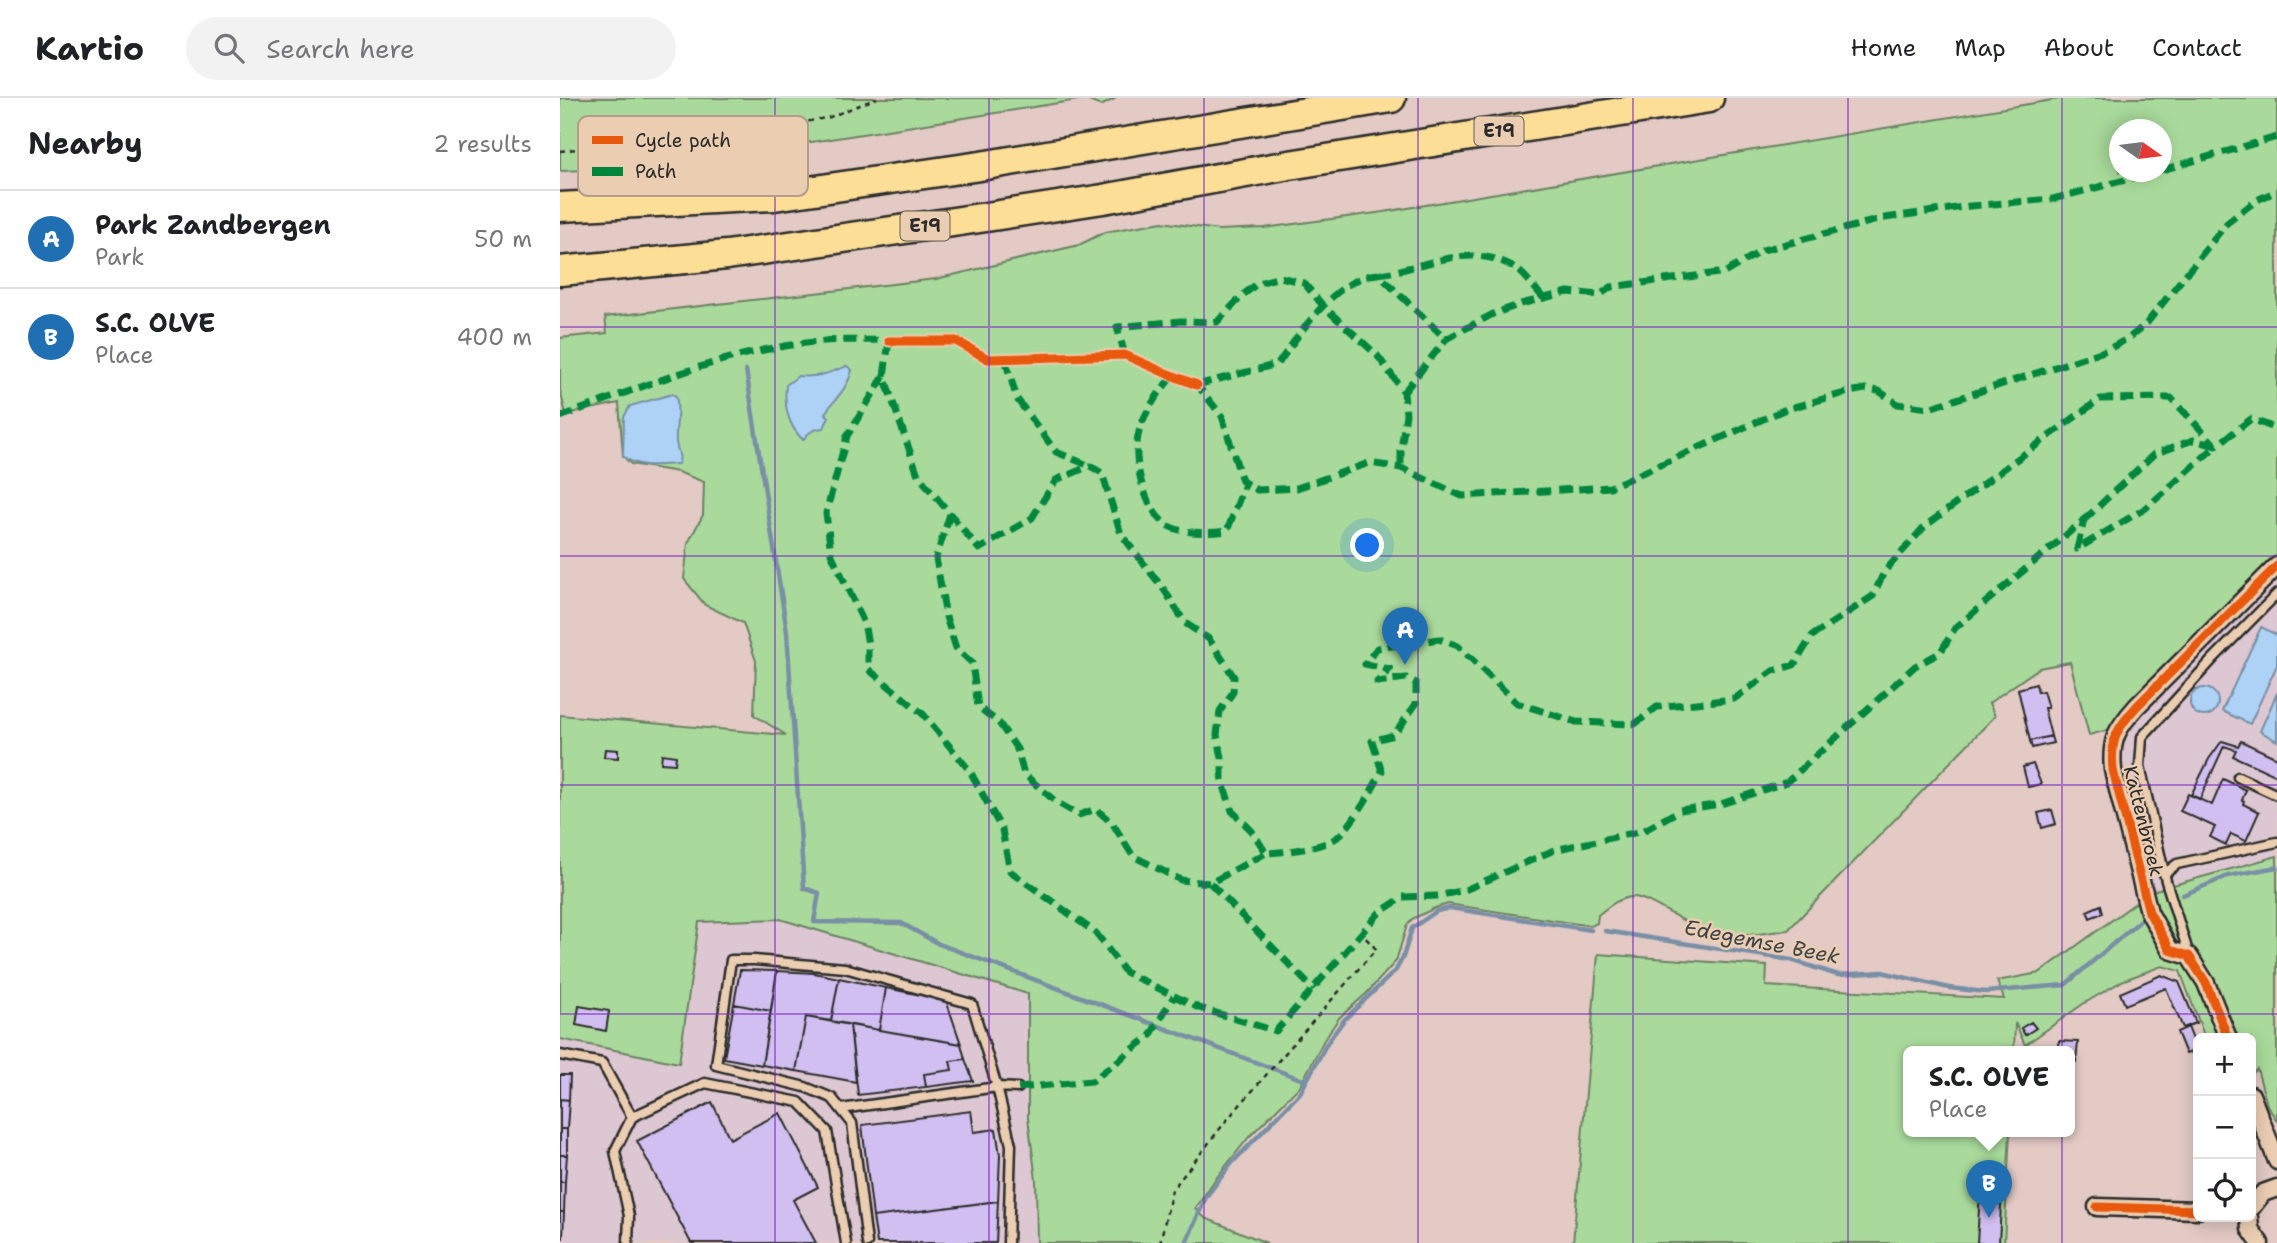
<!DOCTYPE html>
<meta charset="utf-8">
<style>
body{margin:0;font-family:"Shantell Sans",sans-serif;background:#f2f2f2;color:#202124}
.controls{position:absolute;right:21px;bottom:21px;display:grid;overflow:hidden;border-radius:10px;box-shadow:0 4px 18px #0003}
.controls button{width:63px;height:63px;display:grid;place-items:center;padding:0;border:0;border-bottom:2px solid #e0e0e0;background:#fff;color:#202124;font:35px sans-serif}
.compass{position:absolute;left:1549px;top:21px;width:63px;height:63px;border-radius:50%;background:#fff;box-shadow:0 4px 18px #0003;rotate:104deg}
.you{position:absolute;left:808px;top:448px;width:24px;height:24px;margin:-18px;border:5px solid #fff;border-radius:50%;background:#1a73e8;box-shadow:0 0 0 10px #1a73e833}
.badge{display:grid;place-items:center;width:46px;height:46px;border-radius:50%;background:#1f6fb2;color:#fff;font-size:23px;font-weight:700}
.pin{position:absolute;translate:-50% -58px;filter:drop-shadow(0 2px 4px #0008)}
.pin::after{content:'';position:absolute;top:37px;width:24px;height:21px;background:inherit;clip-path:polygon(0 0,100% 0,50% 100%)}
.popup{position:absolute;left:1343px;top:948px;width:172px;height:91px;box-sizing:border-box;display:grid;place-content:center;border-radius:10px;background:#fff;filter:drop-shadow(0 2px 5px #0005);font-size:23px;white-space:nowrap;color:#757577}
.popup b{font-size:26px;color:#202124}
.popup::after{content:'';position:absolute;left:50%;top:100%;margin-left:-14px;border:14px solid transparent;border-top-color:#fff}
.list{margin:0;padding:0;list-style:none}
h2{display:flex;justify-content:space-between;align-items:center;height:91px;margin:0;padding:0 28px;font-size:30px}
h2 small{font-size:23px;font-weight:400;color:#757577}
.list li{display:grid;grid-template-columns:46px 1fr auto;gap:21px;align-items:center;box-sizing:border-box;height:98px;padding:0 28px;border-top:2px solid #e0e0e0}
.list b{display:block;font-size:26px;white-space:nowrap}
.list p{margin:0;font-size:23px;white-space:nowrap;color:#757577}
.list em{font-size:23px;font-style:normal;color:#757577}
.icon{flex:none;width:38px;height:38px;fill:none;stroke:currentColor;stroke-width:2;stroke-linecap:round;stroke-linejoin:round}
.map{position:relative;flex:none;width:1717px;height:1145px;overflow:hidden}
header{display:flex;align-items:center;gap:42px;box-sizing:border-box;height:98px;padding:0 35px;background:#fff;border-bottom:2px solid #e0e0e0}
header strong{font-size:33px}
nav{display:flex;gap:38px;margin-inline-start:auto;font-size:24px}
.search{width:490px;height:63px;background:#f2f2f2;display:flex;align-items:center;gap:18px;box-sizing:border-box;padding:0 24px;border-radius:38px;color:#757577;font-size:26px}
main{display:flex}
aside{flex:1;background:#fff}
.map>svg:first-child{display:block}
.built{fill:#ddc7d2}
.green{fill:#a9da9b;stroke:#6a8263;stroke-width:2;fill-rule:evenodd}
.water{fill:#add2f6;stroke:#798fa5;stroke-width:2}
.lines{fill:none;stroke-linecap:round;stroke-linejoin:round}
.stream{stroke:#798fa5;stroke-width:4.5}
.building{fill:#d0bff0;stroke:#2b2b2b;stroke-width:2}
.lane-casing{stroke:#2b2b2b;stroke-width:13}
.street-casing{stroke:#2b2b2b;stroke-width:21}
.highway-casing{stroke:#2b2b2b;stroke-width:33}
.path{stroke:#2b2b2b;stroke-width:2.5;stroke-dasharray:5 5;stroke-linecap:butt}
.lane{stroke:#ebceb2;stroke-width:8}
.street{stroke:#ebceb2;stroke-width:16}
.highway{stroke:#fdde96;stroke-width:28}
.quiet{stroke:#00873e;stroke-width:7;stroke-dasharray:14 7;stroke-linecap:butt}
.cycleway-casing{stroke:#ebceb2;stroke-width:13}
.cycleway{stroke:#e8590c;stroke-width:9}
.grid{fill:none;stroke:#7b2cbf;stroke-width:2;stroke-opacity:0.55}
.labels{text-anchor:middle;stroke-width:5;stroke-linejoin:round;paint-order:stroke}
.shield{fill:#ebceb2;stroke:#655c54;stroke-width:2}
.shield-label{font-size:18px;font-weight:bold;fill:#2b2b2b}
.street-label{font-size:19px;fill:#2b2b2b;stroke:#ebceb2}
.water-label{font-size:21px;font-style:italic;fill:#3e4449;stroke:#ebceb2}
.key{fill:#ebceb2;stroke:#b19d8a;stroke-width:2}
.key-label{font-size:19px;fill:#2b2b2b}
</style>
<header>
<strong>Kartio</strong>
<div class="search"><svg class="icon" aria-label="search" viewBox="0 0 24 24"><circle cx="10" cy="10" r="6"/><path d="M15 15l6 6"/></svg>Search here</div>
<nav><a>Home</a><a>Map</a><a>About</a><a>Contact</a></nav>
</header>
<main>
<aside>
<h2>Nearby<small>2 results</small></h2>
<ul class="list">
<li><span class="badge">A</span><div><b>Park Zandbergen</b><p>Park</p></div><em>50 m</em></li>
<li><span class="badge">B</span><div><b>S.C. OLVE</b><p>Place</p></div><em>400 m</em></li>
</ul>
</aside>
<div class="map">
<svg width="1717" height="1145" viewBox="0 0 1717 1145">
<rect width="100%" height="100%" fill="#e3cac5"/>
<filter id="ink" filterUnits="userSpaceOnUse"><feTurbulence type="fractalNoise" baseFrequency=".0143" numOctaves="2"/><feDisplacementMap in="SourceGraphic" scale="14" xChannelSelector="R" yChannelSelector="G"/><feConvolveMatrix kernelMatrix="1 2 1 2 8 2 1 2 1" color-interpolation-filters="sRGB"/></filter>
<g filter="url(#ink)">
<!-- built -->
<path class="built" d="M 1717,477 L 1717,758 L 1592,793 L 1564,665 L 1565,646 L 1583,612 Z
M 220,821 L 468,896 L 468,1020 L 476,1082 L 477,1145 L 0,1145 L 0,941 L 118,965 L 139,824 Z"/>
<!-- green -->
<path class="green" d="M 0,0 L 556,0 L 541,8 L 524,1 L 87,70 L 0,73 Z
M 1504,0 L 1717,0 L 1717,468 L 1559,629 L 1529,637 L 1510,564 L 1479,570 L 1429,605 L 1435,618 L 1228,832 C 1204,835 1176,841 1151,835 C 1129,830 1089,798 1072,799 C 1058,800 1048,809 1038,817 L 1037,825 L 1031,828 L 888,806 L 875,810 L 852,821 L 847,827 L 836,863 L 807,895 L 779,920 L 764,942 L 740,988 L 689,1039 L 654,1083 L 635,1111 L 645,1120 L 707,1145 L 477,1145 L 476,1082 L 468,1020 L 468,896 L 233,825 L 220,821 L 139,824 L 119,965 L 0,941 L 0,617 L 226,637 L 194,617 L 196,563 L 183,525 L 145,507 L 124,481 L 128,445 L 143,417 L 144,384 L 118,374 L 71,366 L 63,358 L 59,305 L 6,316 L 0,292 L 0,240 L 47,235 L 45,219 L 376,181 L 519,147 L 545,134 L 602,124 L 659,132 L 704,130 L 824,114 ZM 1560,32 L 1602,32 L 1602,74 L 1560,74 Z
M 1717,758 L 1717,1023 L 1707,1007 L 1697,971 L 1691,977 L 1691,940 L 1645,940 L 1620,873 L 1602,868 L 1564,882 L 1523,906 L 1465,947 L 1455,925 L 1454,954 L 1348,954 L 1348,1034 L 1450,1034 L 1444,1145 L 1013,1145 L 1038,856 L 1207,868 L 1206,888 L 1444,901 L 1437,883 L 1479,875 L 1592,793 Z"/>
<!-- water -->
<path class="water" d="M 287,268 L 292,272 C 288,290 276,300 265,315 L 269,319 L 264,330 C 255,330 248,334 243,342 C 227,326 224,308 226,287 L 238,278 C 258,280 269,275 287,268 Z
M 112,296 L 116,298 C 120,313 115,329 116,344 C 117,353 122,358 118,366 C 100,367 78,371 63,358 L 64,319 L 70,308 Z
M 1701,529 L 1717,537 L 1717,567 L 1690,626 L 1662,613 Z
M1630 604a14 14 0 1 1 28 0a14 14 0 1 1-28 0Z
M 1717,595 L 1717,643 L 1700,633 Z"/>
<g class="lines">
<!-- stream -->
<path class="stream" d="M 186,272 L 227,534 L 244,790 L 259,795 L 254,824 L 341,825 L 379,846 L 746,983
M 1623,797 L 1668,778 L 1717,769
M 1045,833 L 1231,862 L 1278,877 L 1322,874 L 1389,890 L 1426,894 L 1505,887 L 1580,823
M 626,1145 L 646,1099 L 672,1065 L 740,995 L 767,945 L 784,922 L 836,872 L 843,859 L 852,830 L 877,813 L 890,810 L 1031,832"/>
</g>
<!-- building -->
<path class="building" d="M 1476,586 L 1478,594 L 1483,593 L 1488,610 L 1484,610 L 1491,638 L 1470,643 L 1458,591 Z
M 1491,638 L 1493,645 L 1472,650 L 1470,643 Z
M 1662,643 L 1678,648 L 1681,643 L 1717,660 L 1717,678 L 1673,658 L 1676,652 L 1664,648 L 1640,701 L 1631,697 L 1649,661 Z
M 45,651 L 58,652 L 58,660 L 44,659 Z
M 102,656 L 116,658 L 115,666 L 101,665 Z
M 1473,666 L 1481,686 L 1468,689 L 1463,669 Z
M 1663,681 L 1686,692 L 1682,702 L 1684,703 L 1683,706 L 1699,714 L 1686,743 L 1671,736 L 1666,747 L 1650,739 L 1655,729 L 1620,713 L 1628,696 L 1652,707 Z
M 1492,712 L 1496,726 L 1482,730 L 1478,715 Z
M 1541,807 L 1543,815 L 1530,820 L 1527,813 Z
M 180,872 L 217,873 L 211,913 L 174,906 Z
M 217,873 L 254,875 L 279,880 L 271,923 L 246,919 L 236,973 L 202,967 Z
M 1601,877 L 1619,884 L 1636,925 L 1623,930 L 1606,890 L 1565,907 L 1560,895 Z
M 279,880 L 326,890 L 319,932 L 271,923 Z
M 326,890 L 386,902 L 401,946 L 319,932 Z
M 174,906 L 211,913 L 202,967 L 164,960 Z
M 19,908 L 49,913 L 46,933 L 16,927 Z
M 246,919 L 290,927 L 296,984 L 236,973 Z
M 1471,924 L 1476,930 L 1465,937 L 1461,930 Z
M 290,927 L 401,946 L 405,961 L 390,963 L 392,972 L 364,976 L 366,989 L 298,997 Z
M 1628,929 L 1637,952 L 1626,956 L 1617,934 Z
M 1499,943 L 1518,944 L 1516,964 L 1510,964 L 1510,954 L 1496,954 Z
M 405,961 L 413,983 L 366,989 L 364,976 L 392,972 L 390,963 Z
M 0,977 L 10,977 L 9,1002 L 0,1001 Z
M 0,1001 L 9,1002 L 7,1031 L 0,1031 Z
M 152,1004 L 170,1041 L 220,1015 L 258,1089 L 233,1102 L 256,1145 L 131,1145 L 77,1043 Z
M 411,1013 L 414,1034 L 436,1031 L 440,1057 L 438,1103 L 313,1119 L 302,1027 Z
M 0,1031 L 7,1031 L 7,1057 L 0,1057 Z
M 0,1057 L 7,1057 L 5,1084 L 0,1084 Z
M 0,1084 L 5,1084 L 4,1114 L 0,1114 Z
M 1426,1087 L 1442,1087 L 1439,1145 L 1417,1145 L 1420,1095 L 1426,1096 Z
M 438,1103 L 436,1145 L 317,1145 L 313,1119 Z
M 0,1114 L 4,1114 L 3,1140 L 0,1140 Z"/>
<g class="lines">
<defs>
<path id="lane" d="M 1678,679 L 1717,697
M 1604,776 L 1617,766 L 1717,744
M 1629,857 L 1606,783 L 1580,668 L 1582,639 L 1653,561 L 1717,496
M 0,957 L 42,965 L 72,1019
M 281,1011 L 437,989 L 451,1047 L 448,1145
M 68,1145 L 69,1118 L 55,1053 L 72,1019 L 145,985 L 239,1004 L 267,1033 L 286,1145
M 307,1145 L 292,1025 L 272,1000 L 245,989 L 156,967 L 171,862 L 194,862 L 285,870 L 412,906 L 437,989 L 458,990"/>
<path id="street" d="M 1668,940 L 1646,885 L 1629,858 L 1610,852 L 1589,814 L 1553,672 C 1550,641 1557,630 1577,608 L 1717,468
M 1691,997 L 1717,1063
M 1537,1109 L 1638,1112
M 1691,1110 L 1703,1095 L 1717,1090
M 1689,1119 L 1690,1131 L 1700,1145"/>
<path id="highway" d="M 0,109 L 214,98 L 420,68 L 831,0
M 0,173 L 167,157 L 400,123 L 543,101 L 729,67 L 1149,0"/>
</defs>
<!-- lane casing -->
<use href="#lane" class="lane-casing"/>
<!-- street casing -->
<use href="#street" class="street-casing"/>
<!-- highway casing -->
<use href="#highway" class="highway-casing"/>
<!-- path -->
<path class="path" d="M 0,53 L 240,25 L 270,19 L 317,0
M 600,1145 L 612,1092 L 666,1023 L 816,851 L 802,836"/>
<!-- lane -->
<use href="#lane" class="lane"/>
<!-- street -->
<use href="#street" class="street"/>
<!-- highway -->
<use href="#highway" class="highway"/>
<!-- quiet -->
<path class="quiet" d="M 1602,72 L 1717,39
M 818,176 C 863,171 911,142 955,170 C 966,177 976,192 985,202
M 329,243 L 324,278 L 358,377 L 419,451 L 472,420 L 496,382 L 530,368 L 542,375 L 561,436 L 605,493 L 625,525 L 649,541 L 674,579 L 673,594 L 660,613 L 657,637 L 662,659 L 662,682 L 672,713 L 692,733 L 706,755 C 724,754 767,750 780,737 C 794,724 813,691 822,673 L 812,643 L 834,637 L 856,606 L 856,585 L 846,580 L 817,584 L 830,571 L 805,566 L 817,550 L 879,541 L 898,548 L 957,605 L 1016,624 L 1075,626 L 1097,609 L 1174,601 L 1213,573 L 1234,567 L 1252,538 L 1313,498 L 1324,474 L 1365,428 L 1540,301 L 1611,300 L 1656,348 L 1691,321 L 1717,331
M 565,257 L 557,229 L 621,223 L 657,224 L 683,197 L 698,185 L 721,179 L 744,185 L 764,209 L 817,257 L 844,294 L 846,316 L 841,351 L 841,370
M 445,261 L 457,301 L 496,354 L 530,368
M 324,278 L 287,338 L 266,415 L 271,455 L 304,525 L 308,546 L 308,571 L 363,616 L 410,673 L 442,732 L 450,773 L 536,835 L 565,874 L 639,910 L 716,933 L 819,815 L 843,799 L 878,798 L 905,792 L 994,752 L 1083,733 L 1120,712 L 1161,706 L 1227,684 L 1355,568 L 1380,555 L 1395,530 L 1524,422 L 1517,451 L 1586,410 L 1656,348 L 1633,342 L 1594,356 L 1524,422
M 612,278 C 599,295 585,312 579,334 C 571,360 585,420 613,430 C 629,436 651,435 667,433 L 685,386
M 633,285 L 637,287 L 662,318 L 682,383 L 697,392 L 737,390 L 809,365 L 841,370 L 902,398 L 1050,389 L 1226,311 L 1289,294 L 1305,291 L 1319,293 L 1338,306 L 1369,310 L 1547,252 L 1569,240 L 1586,226 L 1667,125 L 1697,102 L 1717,93
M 637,287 L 718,266 C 740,235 776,179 818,176 L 886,241 L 933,216 L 961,206 L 1008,194 L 1040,197 L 1051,189 L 1166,174 L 1203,152 L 1325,120 L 1410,108 L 1493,101 L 1596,74
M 844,294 L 886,241
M 0,319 C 83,289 166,253 255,244 C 281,241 309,243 335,242
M 390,416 L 376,460 L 386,519 L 396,550 L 412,565 L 418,609 L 439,625 L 457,651 L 464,676 L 496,704 L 519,717 L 536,711 L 553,726 L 573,758 L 621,782 L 650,785 L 706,755
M 650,785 L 754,892
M 458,990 L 532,983 L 590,938 L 614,898"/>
<defs>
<path id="cycleway" d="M 329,243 L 396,243 L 428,261 L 565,257 L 603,274 L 637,287
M 1668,940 L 1646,885 L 1629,858 L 1610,852 L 1589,814 L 1553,672 C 1550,641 1557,630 1577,608 L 1717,468
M 1537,1109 L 1638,1112"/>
</defs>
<!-- cycleway casing -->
<use href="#cycleway" class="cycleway-casing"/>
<!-- cycleway -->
<use href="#cycleway" class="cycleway"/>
</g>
</g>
<!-- grid -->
<path class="grid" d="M 215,0 L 215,1145M 429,0 L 429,1145M 644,0 L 644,1145M 858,0 L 858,1145M 1073,0 L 1073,1145M 1288,0 L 1288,1145M 1502,0 L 1502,1145M 0,229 L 1717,229M 0,458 L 1717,458M 0,687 L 1717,687M 0,916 L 1717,916"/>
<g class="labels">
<!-- shield labels -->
<g class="shield">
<rect x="914.5" y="18.5" width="49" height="29" rx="5"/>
<rect x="340.5" y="113.5" width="49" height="29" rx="5"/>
</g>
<g class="shield-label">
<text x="939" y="39">E19</text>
<text x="365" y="134">E19</text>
</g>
<!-- street labels -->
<g class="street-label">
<text transform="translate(1584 723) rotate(76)" y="7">Kattenbroek</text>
</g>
<!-- water labels -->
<g class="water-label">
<text transform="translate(1202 844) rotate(11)" y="7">Edegemse Beek</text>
</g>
</g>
<!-- legend -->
<rect x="18" y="18" width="230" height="80" rx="10" class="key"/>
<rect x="32" y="38" width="31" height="8" fill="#e8590c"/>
<rect x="32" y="69" width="31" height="9" fill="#00873e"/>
<g class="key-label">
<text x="75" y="49">Cycle path</text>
<text x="75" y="80">Path</text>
</g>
</svg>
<div class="controls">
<button>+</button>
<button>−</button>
<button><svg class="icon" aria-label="locate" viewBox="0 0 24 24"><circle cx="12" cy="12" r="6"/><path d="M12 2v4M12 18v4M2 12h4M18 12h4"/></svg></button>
</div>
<svg class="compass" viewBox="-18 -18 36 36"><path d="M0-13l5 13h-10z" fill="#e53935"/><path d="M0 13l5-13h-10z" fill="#757577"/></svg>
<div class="you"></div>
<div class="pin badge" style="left:845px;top:567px">A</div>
<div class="pin badge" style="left:1429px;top:1120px">B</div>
<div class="popup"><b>S.C. OLVE</b>Place</div>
</div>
</main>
